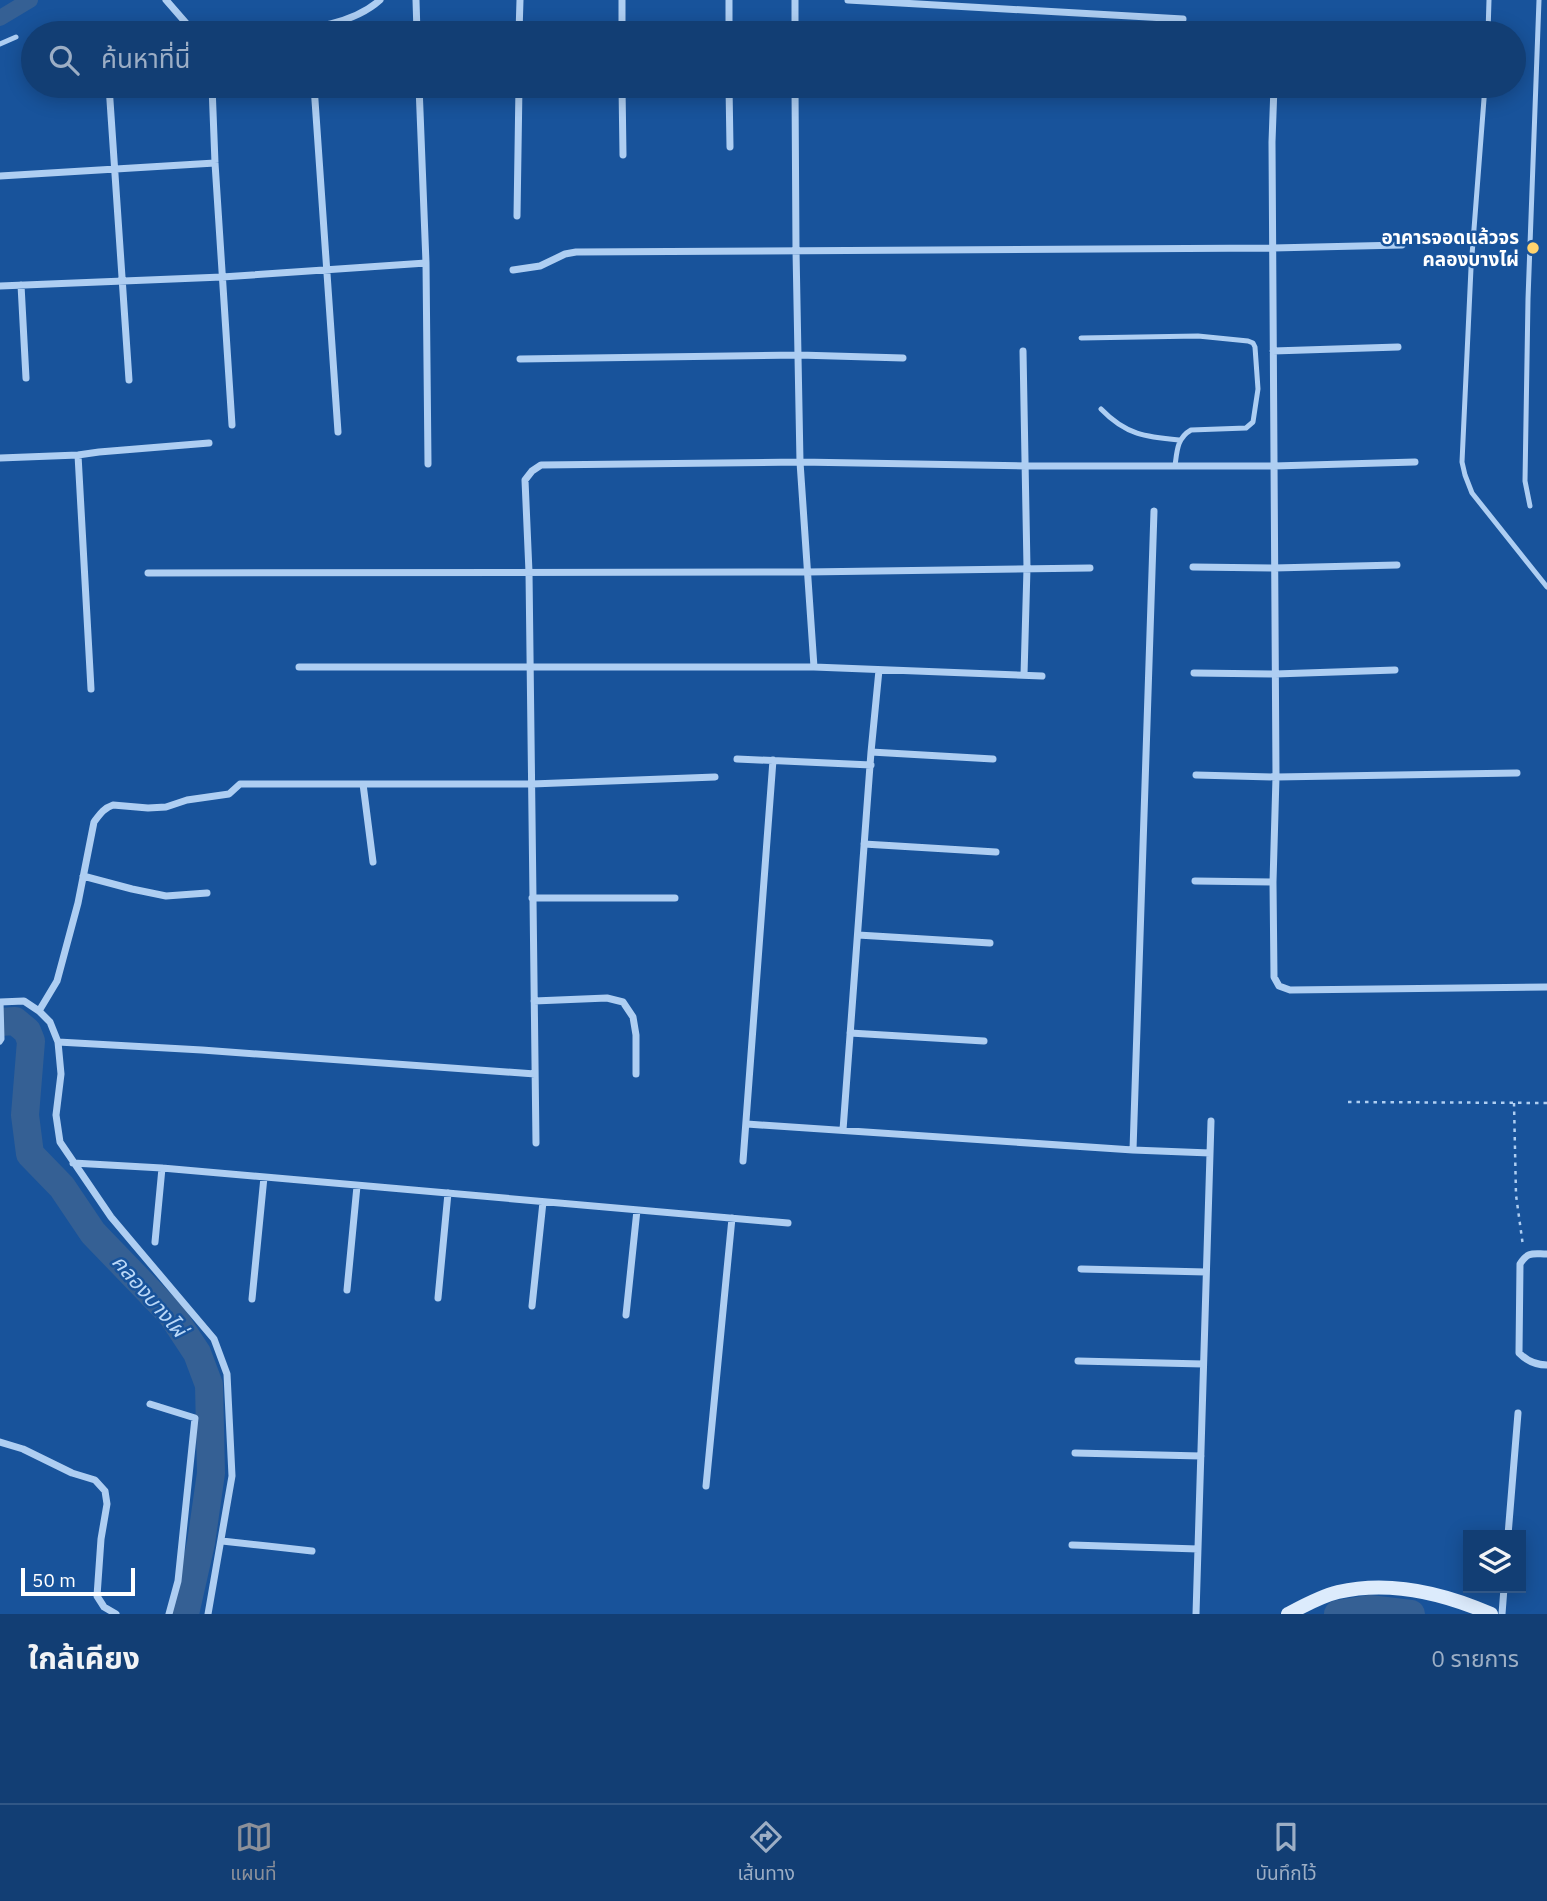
<!DOCTYPE html>
<html lang="th">
<meta charset="utf-8">
<style>
body{margin:0;font-family:"IBM Plex Sans","Noto Sans Thai",sans-serif;background:#1b4579;color:#f1f3f6}
.controls{position:absolute;right:21px;bottom:21px;display:grid;overflow:hidden;border-radius:0px;box-shadow:0 4px 18px #0003}
.controls button{width:63px;height:63px;display:grid;place-items:center;padding:0;border:0;border-bottom:2px solid #315786;background:#123e74;color:#f1f3f6;font:35px sans-serif}
.scale{position:absolute;left:21px;bottom:18px;width:114px;box-sizing:border-box;padding-left:7px;border:4px solid #fff;border-top:0;font-size:19px;line-height:24px;white-space:nowrap;color:#fff;-webkit-text-stroke:5px #18539b;paint-order:stroke}
.list{margin:0;padding:0;list-style:none}
h2{display:flex;justify-content:space-between;align-items:center;height:91px;margin:0;padding:0 28px;font-size:30px}
h2 small{font-size:23px;font-weight:400;color:#9caec5}
.icon{flex:none;width:38px;height:38px;fill:none;stroke:currentColor;stroke-width:2;stroke-linecap:round;stroke-linejoin:round}
.map{position:relative;flex:none;width:1547px;height:1614px;overflow:hidden}
.search{position:absolute;background:#123e74;box-shadow:0 4px 18px #0003;left:21px;right:21px;top:21px;height:77px;display:flex;align-items:center;gap:18px;box-sizing:border-box;padding:0 24px;border-radius:38px;color:#9caec5;font-size:26px}
.sheet{height:189px;background:#123e74}
nav{display:flex;justify-content:space-around;align-items:center;box-sizing:border-box;height:98px;border-top:2px solid #315786;background:#123e74;font-size:19px;color:#9caec5}
nav a{display:grid;justify-items:center;gap:4px}
nav .on{color:#8c9099}
.map>svg:first-child{display:block}
.lines{fill:none;stroke-linecap:round;stroke-linejoin:round}
.canal{stroke:#356094;stroke-width:16}
.river{stroke:#356094;stroke-width:28}
.path{stroke:#aecef2;stroke-width:2.5;stroke-dasharray:3.5 5;stroke-linecap:butt}
.lane{stroke:#aecef2;stroke-width:5}
.street{stroke:#aecef2;stroke-width:7}
.secondary{stroke:#dcebfc;stroke-width:14}
.poi-dot{fill:#ffd36e;stroke:#18539b;stroke-width:2.5}
.labels{text-anchor:middle;stroke-width:5;stroke-linejoin:round;paint-order:stroke}
.poi-label{font-size:19px;font-weight:bold;fill:#fff;stroke:#18539b;text-anchor:end}
.water-label{font-size:21px;font-style:italic;fill:#bad8f8;stroke:#18539b}
</style>
<div class="map">
<svg width="1547" height="1614" viewBox="0 0 1547 1614">
<rect width="100%" height="100%" fill="#18539b"/>
<g class="lines">
<!-- canal -->
<path class="canal" d="M 0,18 L 30,0"/>
<!-- river -->
<path class="river" d="M 0,1022 L 15,1021 L 27,1031 L 31,1041 L 25,1115 L 30,1154 L 62,1187 L 93,1233 L 172,1315 L 197,1353 L 209,1385 L 211,1473 L 201,1543 L 185,1614
M 1338,1614 L 1369,1609 L 1411,1614"/>
<!-- path -->
<path class="path" d="M 1348,1102 L 1547,1103
M 1514,1103 L 1516,1195 L 1523,1246"/>
<!-- lane -->
<path class="lane" d="M 1488,33 L 1489,0
M 0,44 L 16,37
M 1485,86 L 1471,268 L 1462,462 L 1465,475 L 1472,493 L 1547,587
M 1081,338 L 1198,336 L 1248,341 L 1253,343 L 1255,347 L 1258,389 L 1253,422 L 1246,428 L 1191,430 C 1177,438 1177,451 1175,466
M 1101,409 C 1126,435 1146,437 1179,440
M 1530,506 L 1525,481 L 1528,299 L 1539,0
M 0,1042 L 2,1039 L 1,1002"/>
<!-- street -->
<path class="street" d="M 166,0 L 186,23
M 416,0 L 417,33
M 622,0 L 622,33
M 729,0 L 729,33
M 795,0 L 795,33
M 848,0 L 1183,19
M 260,33 C 299,29 349,28 380,0
M 519,33 L 520,0
M 1275,33 L 1275,32
M 109,86 L 129,380
M 212,86 L 215,163 L 232,425
M 314,86 L 338,432
M 419,86 L 426,263 L 428,464
M 622,86 L 623,155
M 729,86 L 730,147
M 795,86 L 796,250 L 800,462 L 814,667
M 1274,86 L 1272,142 L 1276,777 L 1273,882 L 1274,977 L 1279,986 L 1290,990 L 1547,987
M 0,176 L 215,163
M 517,216 L 519,86
M 513,270 L 540,266 L 565,254 L 576,252 L 1273,248 L 1402,245
M 21,285 L 26,378
M 0,286 L 222,277 L 426,263
M 1023,351 L 1027,568 L 1024,675
M 1273,351 L 1398,347
M 520,359 L 799,355 L 903,358
M 78,455 L 91,689
M 0,458 L 78,455 L 99,452 L 209,443
M 1193,567 L 1274,568 L 1397,565
M 148,573 L 807,572 L 1090,568
M 299,667 L 814,667 L 1042,676
M 1194,673 L 1275,674 L 1395,670
M 871,752 L 993,759
M 737,759 L 871,765
M 1196,775 L 1276,777 L 1517,773
M 363,784 L 373,862
M 864,844 L 996,852
M 83,876 L 132,889 L 166,896 L 207,893
M 1195,881 L 1273,882
M 532,898 L 675,898
M 858,935 L 990,943
M 534,1001 L 607,998 L 623,1002 L 633,1017 L 636,1035 L 636,1074
M 0,1002 L 24,1001 L 39,1011 L 50,1022 L 58,1042 L 61,1074 L 56,1115 L 60,1142 L 111,1217 L 214,1339 L 227,1374 L 232,1476 L 208,1614
M 39,1011 L 57,981 L 78,903 L 94,822 C 100,814 104,808 113,805 L 148,808 L 166,807 L 187,800 L 229,794 L 240,784 L 532,784 L 715,777
M 850,1033 L 984,1041
M 58,1042 L 202,1050 L 535,1074
M 747,1124 L 1133,1150 L 1210,1153
M 843,1130 L 871,752 L 879,670
M 536,1143 L 529,572 L 525,480 L 532,471 L 541,465 L 800,462 L 1026,466 L 1274,466 L 1415,462
M 1133,1150 L 1154,511
M 743,1161 L 773,760
M 73,1163 L 162,1168 L 788,1223
M 155,1242 L 162,1168
M 1547,1254 C 1533,1254 1528,1251 1520,1264 L 1519,1353 C 1526,1360 1536,1365 1547,1365
M 1081,1269 L 1206,1272
M 347,1290 L 357,1186
M 438,1298 L 448,1193
M 252,1299 L 264,1177
M 532,1306 L 543,1202
M 626,1315 L 637,1210
M 1078,1361 L 1203,1364
M 150,1404 L 195,1418 L 178,1581 L 169,1614
M 0,1442 L 23,1449 L 72,1473 L 95,1480 L 105,1491 L 107,1504 L 101,1539 L 97,1596 L 104,1607 L 116,1614
M 1075,1453 L 1201,1456
M 706,1486 L 732,1218
M 1508,1535 L 1518,1413
M 222,1541 L 312,1551
M 1072,1545 L 1198,1549
M 1196,1614 L 1211,1121
M 1502,1614 L 1504,1588"/>
<!-- secondary -->
<path class="secondary" d="M 1288,1614 C 1303,1606 1321,1596 1338,1592 C 1390,1580 1443,1593 1491,1614"/>
</g>
<!-- markers -->
<circle class="poi-dot" cx="1533" cy="248" r="7"/>
<g class="labels">
<!-- poi labels -->
<g class="poi-label">
<text x="1519" y="244">อาคารจอดแล้วจร<tspan x="1519" dy="22">คลองบางไผ่</tspan></text>
</g>
<!-- water labels -->
<g class="water-label">
<text transform="translate(149 1296) rotate(49)" y="7">คลองบางไผ่</text>
</g>
</g>
</svg>
<div class="controls">
<button><svg class="icon" aria-label="layers" viewBox="0 0 24 24"><path d="M12 4l9 5-9 5-9-5zM3 14l9 5 9-5"/></svg></button>
</div>
<div class="scale">50 m</div>
<div class="search"><svg class="icon" aria-label="search" viewBox="0 0 24 24"><circle cx="10" cy="10" r="6"/><path d="M15 15l6 6"/></svg>ค้นหาที่นี่</div>
</div>
<section class="sheet">
<h2>ใกล้เคียง<small>0 รายการ</small></h2>
<ul class="list">
</ul>
</section>
<nav>
<a class="on"><svg class="icon" aria-label="map" viewBox="0 0 24 24"><path d="M3 6l6-2 6 2 6-2v14l-6 2-6-2-6 2zM9 4v14M15 6v14"/></svg>แผนที่</a>
<a><svg class="icon" aria-label="directions" viewBox="0 0 24 24"><path d="M12 3l9 9-9 9-9-9zM9 14v-3h6M13 9l2 2-2 2"/></svg>เส้นทาง</a>
<a><svg class="icon" aria-label="saved" viewBox="0 0 24 24"><path d="M7 4h10v16l-5-4-5 4z"/></svg>บันทึกไว้</a>
</nav>
